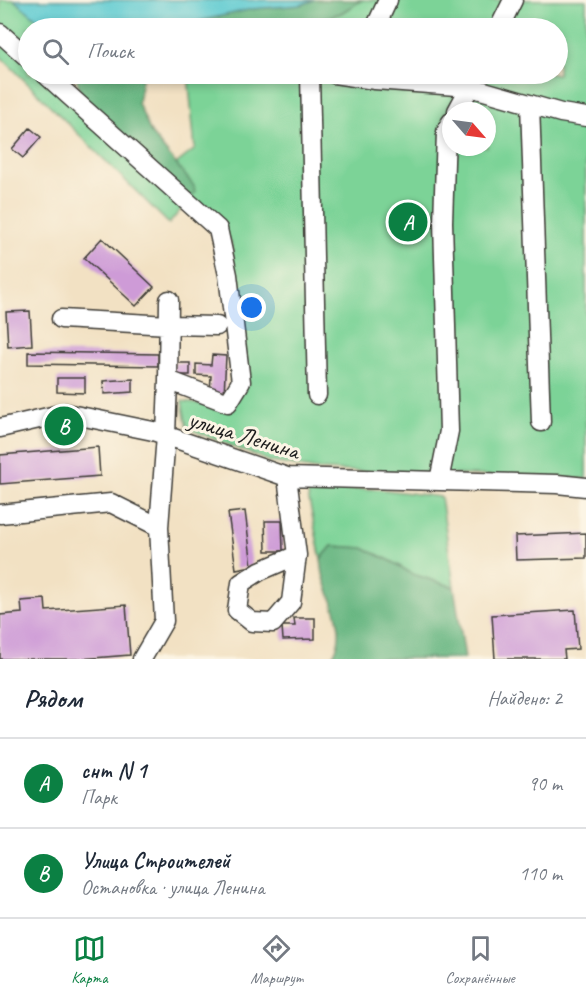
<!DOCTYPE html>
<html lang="ru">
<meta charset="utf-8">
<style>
body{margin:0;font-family:Caveat,sans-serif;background:#f2f2f3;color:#1f2937}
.compass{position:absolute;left:442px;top:102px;width:54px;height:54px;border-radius:50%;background:#fff;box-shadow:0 3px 9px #0003;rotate:118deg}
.you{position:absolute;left:252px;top:308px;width:21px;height:21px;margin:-15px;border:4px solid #fff;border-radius:50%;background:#1a73e8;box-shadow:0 0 0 9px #1a73e833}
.badge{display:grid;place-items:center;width:39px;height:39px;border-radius:50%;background:#0b8043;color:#fff;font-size:20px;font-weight:700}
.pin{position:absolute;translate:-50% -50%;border:3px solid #fff;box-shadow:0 2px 6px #0006}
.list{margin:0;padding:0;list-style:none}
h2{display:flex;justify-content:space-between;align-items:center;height:78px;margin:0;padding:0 24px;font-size:26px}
h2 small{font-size:20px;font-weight:400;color:#747a83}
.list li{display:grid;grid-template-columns:39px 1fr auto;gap:18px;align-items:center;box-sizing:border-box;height:90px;padding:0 24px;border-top:2px solid #e0e1e3}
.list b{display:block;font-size:22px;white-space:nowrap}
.list p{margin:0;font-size:20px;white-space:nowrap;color:#747a83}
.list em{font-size:20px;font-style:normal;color:#747a83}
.icon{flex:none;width:33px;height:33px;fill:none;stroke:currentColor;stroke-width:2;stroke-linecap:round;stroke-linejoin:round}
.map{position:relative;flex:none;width:586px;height:659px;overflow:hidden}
.search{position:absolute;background:#fff;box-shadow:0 3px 9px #0003;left:18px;right:18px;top:18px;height:66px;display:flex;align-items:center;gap:15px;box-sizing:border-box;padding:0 21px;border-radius:33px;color:#747a83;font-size:22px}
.sheet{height:258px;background:#fff}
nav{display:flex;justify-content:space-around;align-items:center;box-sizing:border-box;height:84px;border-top:2px solid #e0e1e3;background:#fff;font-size:16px;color:#747a83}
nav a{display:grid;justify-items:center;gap:3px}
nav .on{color:#0b8043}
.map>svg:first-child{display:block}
.green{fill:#7cd397;stroke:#4c785a;stroke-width:1.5;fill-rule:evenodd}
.forest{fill:#65b580;stroke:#40684e;stroke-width:1.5}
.water{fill:#5dcbd1;stroke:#3c7476;stroke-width:1.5}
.building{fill:#ce9bd7}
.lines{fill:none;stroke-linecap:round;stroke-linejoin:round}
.minor-casing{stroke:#3c3a35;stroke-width:21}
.minor{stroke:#fff;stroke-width:18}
.labels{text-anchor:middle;stroke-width:6;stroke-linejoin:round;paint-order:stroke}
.street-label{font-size:24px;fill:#1c1c1c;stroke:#fcf5e5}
</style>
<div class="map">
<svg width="586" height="659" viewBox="0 0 586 659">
<rect width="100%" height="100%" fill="#fcf5e5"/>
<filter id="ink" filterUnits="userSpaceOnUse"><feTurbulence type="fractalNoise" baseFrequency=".0167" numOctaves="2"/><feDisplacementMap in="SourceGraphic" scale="12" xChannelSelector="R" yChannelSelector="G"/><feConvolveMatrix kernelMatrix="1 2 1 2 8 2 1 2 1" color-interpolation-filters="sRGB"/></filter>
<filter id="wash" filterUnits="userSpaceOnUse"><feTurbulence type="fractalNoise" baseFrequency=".008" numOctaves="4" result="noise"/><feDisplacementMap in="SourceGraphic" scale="24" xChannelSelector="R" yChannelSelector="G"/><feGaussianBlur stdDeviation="1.35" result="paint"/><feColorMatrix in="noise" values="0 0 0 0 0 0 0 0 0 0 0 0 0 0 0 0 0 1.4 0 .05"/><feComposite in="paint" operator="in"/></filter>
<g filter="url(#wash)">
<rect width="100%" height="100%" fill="#f2e1c3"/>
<!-- green -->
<path class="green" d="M 0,0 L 14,0 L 48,28 L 28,28 L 28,50 L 0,23 Z
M 362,0 L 586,0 L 586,479 L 318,470 L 271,462 L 187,428 L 182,401 L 222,406 L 230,410 L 239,325 L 231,242 L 221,227 L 189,198 L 176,164 L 195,149 L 188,74 L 558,74 L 558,28 L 293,28 L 341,13 ZM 451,111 L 487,111 L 487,147 L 451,147 Z
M 0,38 L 28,65 L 28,74 L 38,74 L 182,208 L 169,224 L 0,56 Z
M 378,489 L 441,497 L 454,587 L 412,574 L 391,561 L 363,548 L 332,546 L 321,559 L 307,490 Z"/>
<!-- forest -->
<path class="forest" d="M 314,0 L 362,0 L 341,13 L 293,28 L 183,28 L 191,23 L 252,9 L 301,5 Z
M 75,74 L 143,74 L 138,103 L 151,133 L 194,186 L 195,193 L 189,198 L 82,97 Z
M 332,546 L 363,548 L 391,561 L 412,574 L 454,587 L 465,658 L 330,659 C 350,636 332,603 324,578 C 322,572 322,566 321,559 Z"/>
<!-- water -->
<path class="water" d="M 14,0 L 314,0 L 301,5 L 252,9 L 191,23 L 183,28 L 48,28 Z"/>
<g id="blocks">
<!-- building -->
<path class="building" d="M 30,128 L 41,137 L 23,158 L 12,149 Z
M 102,238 L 154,287 L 136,306 L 84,258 Z
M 30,311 L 32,345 L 8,347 L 6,312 Z
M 28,352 L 158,354 L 158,366 L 28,364 Z
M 212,355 L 226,356 L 224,394 L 210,393 L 211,376 L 196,375 L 196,364 L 211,365 Z
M 174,363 L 190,363 L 190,375 L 174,375 Z
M 57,378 L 85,378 L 85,393 L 57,392 Z
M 133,379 L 133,392 L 104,394 L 103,381 Z
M 98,447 L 100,476 L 0,484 L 0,455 Z
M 245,511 L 252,566 L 236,569 L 228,513 Z
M 265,521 L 282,521 L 283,551 L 266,551 Z
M 586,533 L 586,558 L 516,560 L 515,536 Z
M 45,599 L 46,611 L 126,605 L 130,655 L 80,659 L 0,659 L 0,615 L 22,613 L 21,601 Z
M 575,610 L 578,649 L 564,650 L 565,659 L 495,659 L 492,615 Z
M 294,618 L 315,618 L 315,639 L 283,640 L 282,626 L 295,626 Z"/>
</g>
</g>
<g filter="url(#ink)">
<use href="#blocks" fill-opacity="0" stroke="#3c3a35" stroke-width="1.5"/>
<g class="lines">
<defs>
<path id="minor" d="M 375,28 L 388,0
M 499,28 L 513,0
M 0,33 L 28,58
M 45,74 L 218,229 L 228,275 L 241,382 L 228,403 L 168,380 L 166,435 L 159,527
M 310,74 L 317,395
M 334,74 L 375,80 L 470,87 L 561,113 L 586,117
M 530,104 L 541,422
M 457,111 L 477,74
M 61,319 L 169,325 L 217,326
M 168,380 L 169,300
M 0,428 L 65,413 L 153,431 L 287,477 L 557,484 L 586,487
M 287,477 L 297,555 L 291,602 L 273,623 L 252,622 L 237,610 L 241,583 L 260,571 L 297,555
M 439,481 L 449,431 L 443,222 L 446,132 L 451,122
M 0,514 L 111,503 L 159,527 L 164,621 L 142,659"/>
</defs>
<!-- minor casing -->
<use href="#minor" class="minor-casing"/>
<!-- minor -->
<use href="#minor" class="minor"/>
</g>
</g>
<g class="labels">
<!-- street labels -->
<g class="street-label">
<text transform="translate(244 435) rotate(17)" y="8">улица Ленина</text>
</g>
</g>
</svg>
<svg class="compass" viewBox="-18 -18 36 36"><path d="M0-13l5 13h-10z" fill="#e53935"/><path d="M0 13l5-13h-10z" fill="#747a83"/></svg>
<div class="you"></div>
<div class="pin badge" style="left:408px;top:222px">A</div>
<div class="pin badge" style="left:64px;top:426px">B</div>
<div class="search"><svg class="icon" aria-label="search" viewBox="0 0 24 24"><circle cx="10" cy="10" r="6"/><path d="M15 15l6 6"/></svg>Поиск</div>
</div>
<section class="sheet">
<h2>Рядом<small>Найдено: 2</small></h2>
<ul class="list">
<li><span class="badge">A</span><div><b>снт N 1</b><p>Парк</p></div><em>90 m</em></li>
<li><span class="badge">B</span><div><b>Улица Строителей</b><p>Остановка · улица Ленина</p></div><em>110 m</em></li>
</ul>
</section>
<nav>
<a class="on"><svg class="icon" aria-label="map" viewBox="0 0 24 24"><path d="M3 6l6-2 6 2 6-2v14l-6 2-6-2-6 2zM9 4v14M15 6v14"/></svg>Карта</a>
<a><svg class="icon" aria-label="directions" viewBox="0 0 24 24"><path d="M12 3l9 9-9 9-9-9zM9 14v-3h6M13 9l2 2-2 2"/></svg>Маршрут</a>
<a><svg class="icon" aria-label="saved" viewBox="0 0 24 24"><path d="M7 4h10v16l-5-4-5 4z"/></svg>Сохранённые</a>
</nav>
